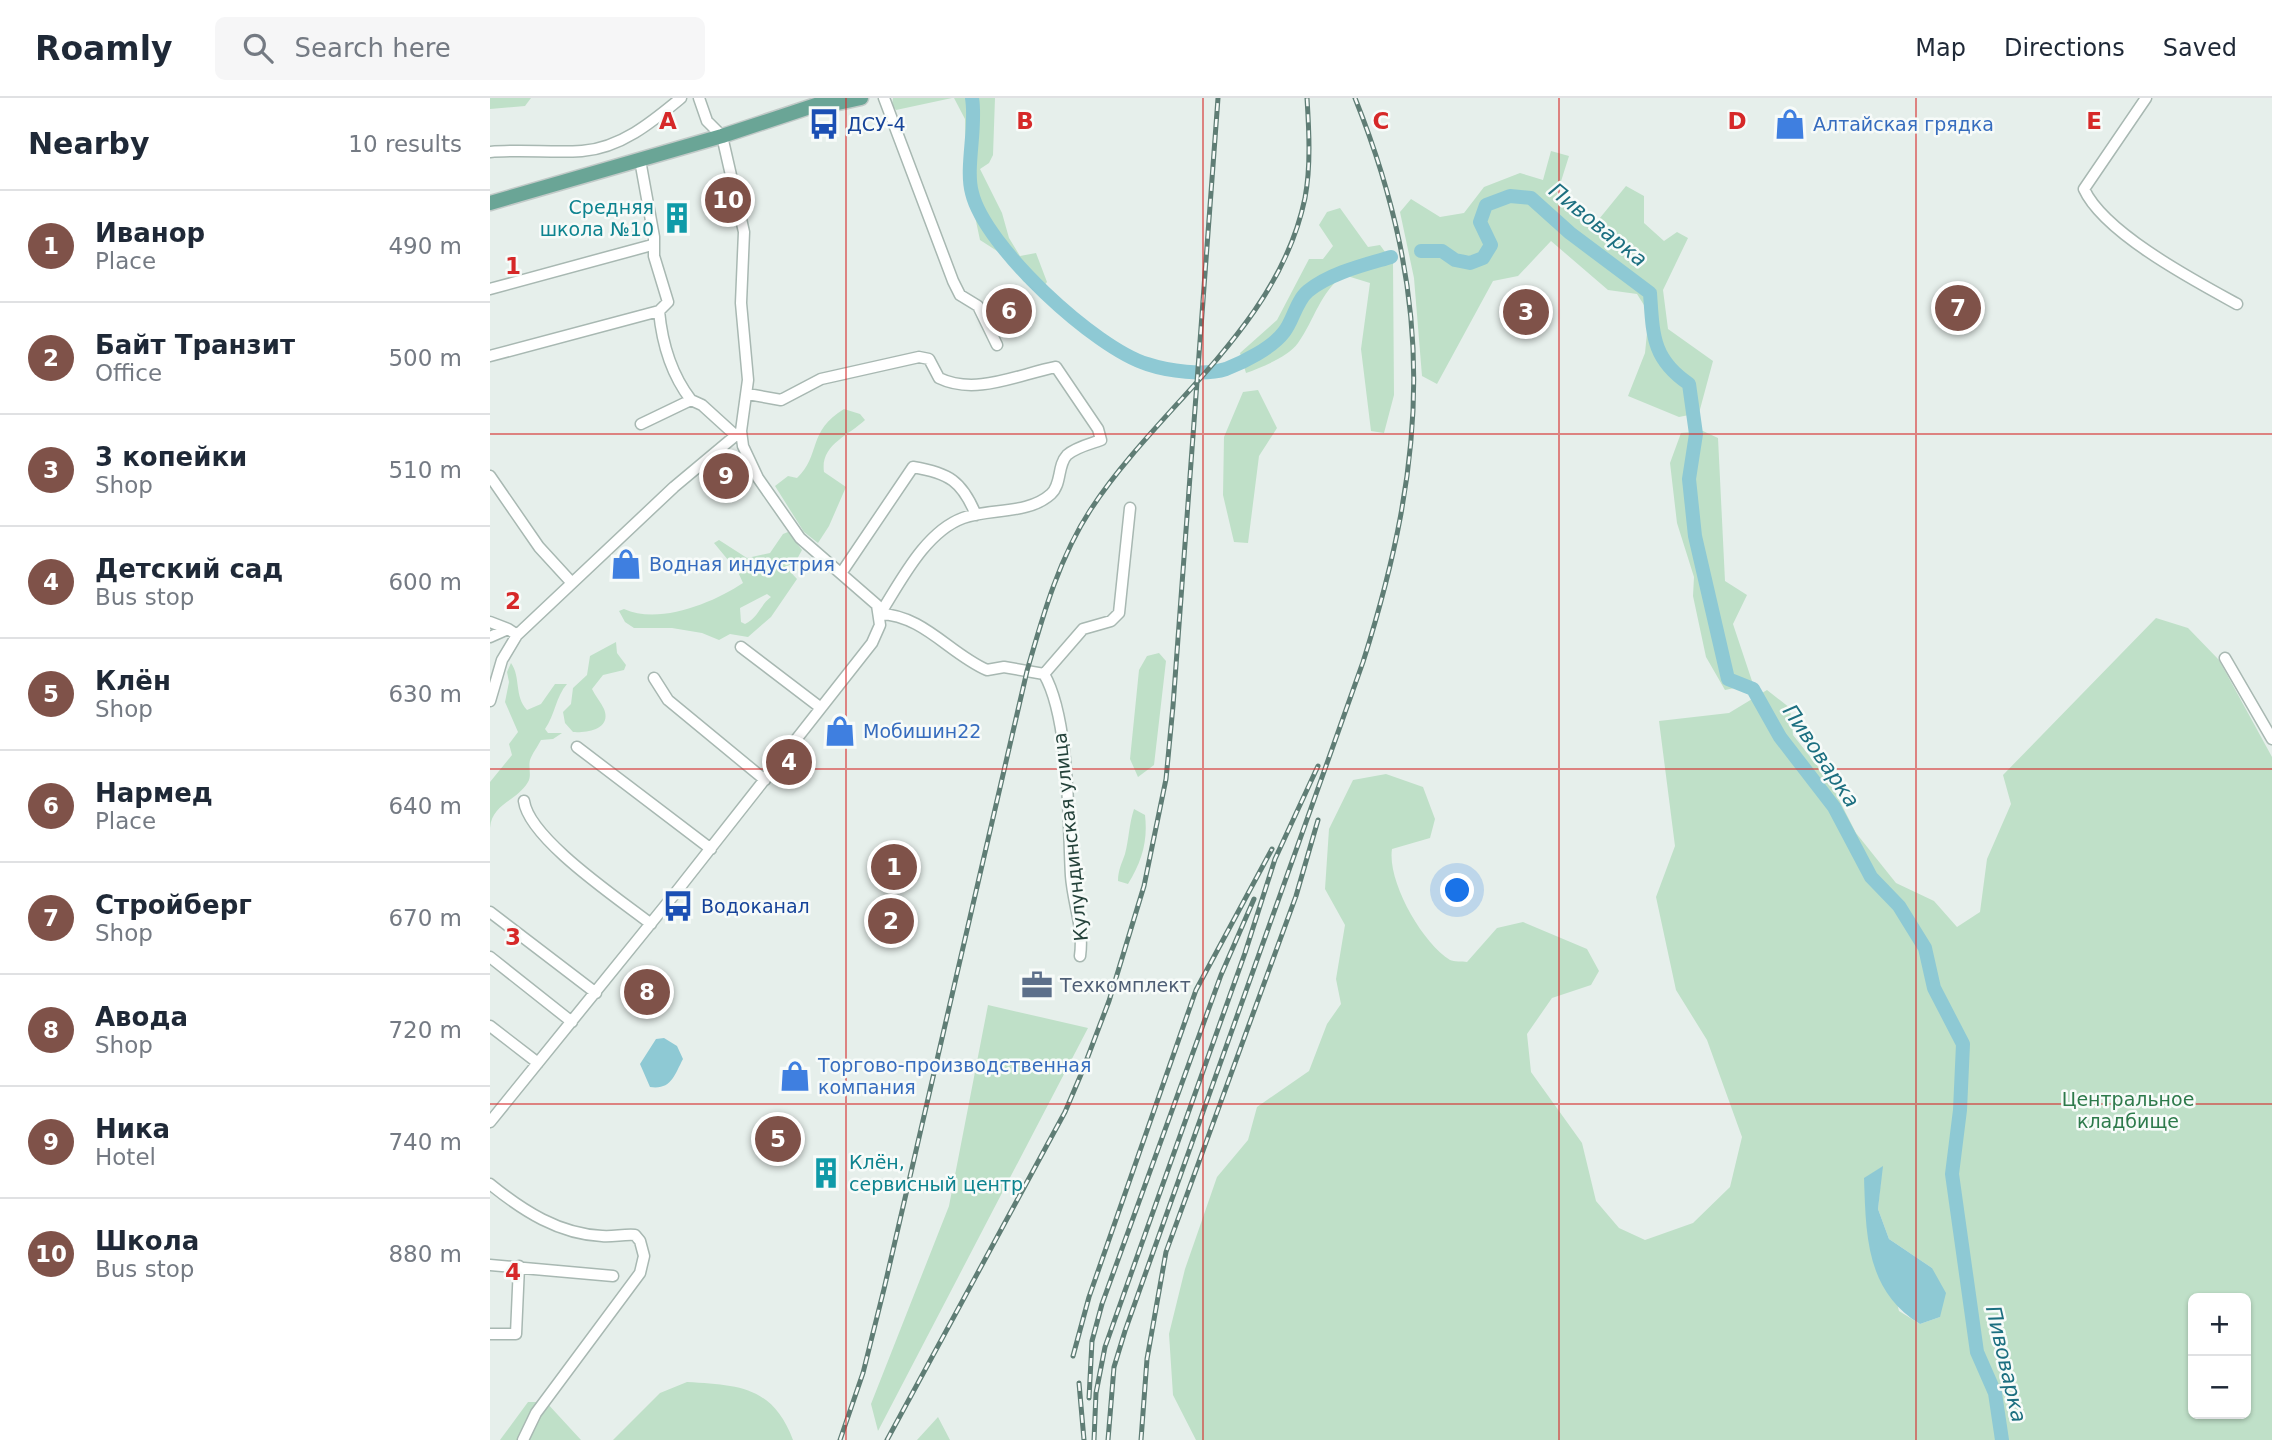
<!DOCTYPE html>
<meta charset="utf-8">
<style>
body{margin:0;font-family:"DejaVu Sans",sans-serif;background:#f6f6f7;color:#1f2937}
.controls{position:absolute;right:21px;bottom:21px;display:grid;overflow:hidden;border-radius:10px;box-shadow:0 2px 5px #0004}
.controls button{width:63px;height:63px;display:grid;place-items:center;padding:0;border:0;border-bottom:2px solid #e0e1e3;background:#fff;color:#1f2937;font:35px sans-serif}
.you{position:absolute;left:968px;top:793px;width:24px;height:24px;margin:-18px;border:5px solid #fff;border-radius:50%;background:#1a73e8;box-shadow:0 0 0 10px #1a73e833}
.badge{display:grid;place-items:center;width:46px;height:46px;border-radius:50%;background:#7f5249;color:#fff;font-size:23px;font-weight:700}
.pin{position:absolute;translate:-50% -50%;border:4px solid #fff;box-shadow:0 2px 7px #0006}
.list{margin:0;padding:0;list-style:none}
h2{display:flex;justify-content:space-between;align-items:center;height:91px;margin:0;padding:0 28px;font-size:30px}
h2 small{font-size:23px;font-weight:400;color:#747a83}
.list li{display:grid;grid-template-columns:46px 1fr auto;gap:21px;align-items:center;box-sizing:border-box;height:112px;padding:0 28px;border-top:2px solid #e0e1e3}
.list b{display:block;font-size:26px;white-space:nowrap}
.list p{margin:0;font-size:23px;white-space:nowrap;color:#747a83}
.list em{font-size:23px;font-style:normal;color:#747a83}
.icon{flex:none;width:38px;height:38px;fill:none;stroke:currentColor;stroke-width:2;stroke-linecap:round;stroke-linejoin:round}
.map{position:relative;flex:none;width:1782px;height:1342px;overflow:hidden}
header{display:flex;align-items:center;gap:42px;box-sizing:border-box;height:98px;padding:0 35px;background:#fff;border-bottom:2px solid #e0e1e3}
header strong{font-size:33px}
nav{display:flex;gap:38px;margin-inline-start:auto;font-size:24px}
.search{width:490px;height:63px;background:#f6f6f7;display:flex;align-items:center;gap:18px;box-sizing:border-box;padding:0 24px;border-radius:10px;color:#747a83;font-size:26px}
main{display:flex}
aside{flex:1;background:#fff}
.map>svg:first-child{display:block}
.green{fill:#bfe0c8;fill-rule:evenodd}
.water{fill:#8ec9d4}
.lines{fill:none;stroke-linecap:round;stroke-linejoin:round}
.river{stroke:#8ec9d4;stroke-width:14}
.minor-casing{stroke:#a8b8b2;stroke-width:13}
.major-casing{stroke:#c2cac8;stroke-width:17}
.minor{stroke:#fff;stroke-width:10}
.major{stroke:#6aa596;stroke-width:14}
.rail-casing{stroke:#5f7d75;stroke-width:5}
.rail{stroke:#f7fbf9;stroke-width:2.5;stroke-dasharray:8;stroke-linecap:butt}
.grid{fill:none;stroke:#d62828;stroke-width:2;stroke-opacity:0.55}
.labels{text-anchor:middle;stroke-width:5;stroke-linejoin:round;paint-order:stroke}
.transit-label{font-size:19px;fill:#164399;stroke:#f7fbf9;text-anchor:start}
.shop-label{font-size:19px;fill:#366cbe;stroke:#f7fbf9;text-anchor:start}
.culture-label{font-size:19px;fill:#0d838f;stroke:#f7fbf9;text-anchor:end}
.street-label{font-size:19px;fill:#24423a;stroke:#f7fbf9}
.service-label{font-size:19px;fill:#4e5e75;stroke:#f7fbf9;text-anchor:start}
.park-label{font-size:19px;fill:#2d7a4b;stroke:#f7fbf9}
.water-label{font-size:21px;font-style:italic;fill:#1c6f80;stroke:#f7fbf9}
.grid-label{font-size:23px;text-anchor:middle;font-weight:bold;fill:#d62828;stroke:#f7fbf9;stroke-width:5;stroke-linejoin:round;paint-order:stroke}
</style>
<header>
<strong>Roamly</strong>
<div class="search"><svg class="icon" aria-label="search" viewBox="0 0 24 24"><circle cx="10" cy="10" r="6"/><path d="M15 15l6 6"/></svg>Search here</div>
<nav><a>Map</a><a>Directions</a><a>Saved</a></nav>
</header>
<main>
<aside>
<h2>Nearby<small>10 results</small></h2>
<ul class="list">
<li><span class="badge">1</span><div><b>Иванор</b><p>Place</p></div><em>490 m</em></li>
<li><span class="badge">2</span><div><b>Байт Транзит</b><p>Office</p></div><em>500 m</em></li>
<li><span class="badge">3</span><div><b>3 копейки</b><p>Shop</p></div><em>510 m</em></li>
<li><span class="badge">4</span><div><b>Детский сад</b><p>Bus stop</p></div><em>600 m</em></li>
<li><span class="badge">5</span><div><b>Клён</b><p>Shop</p></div><em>630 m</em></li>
<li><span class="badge">6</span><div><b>Нармед</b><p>Place</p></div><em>640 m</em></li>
<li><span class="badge">7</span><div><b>Стройберг</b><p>Shop</p></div><em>670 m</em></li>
<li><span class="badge">8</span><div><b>Авода</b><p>Shop</p></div><em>720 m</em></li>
<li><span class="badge">9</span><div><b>Ника</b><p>Hotel</p></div><em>740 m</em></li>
<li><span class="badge">10</span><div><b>Школа</b><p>Bus stop</p></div><em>880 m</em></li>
</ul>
</aside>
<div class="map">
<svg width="1782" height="1342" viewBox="0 0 1782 1342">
<rect width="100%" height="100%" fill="#e6efeb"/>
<!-- green -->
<path class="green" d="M 0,0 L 41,0 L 35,8 L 0,11 Z
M 403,0 L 462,0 L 406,12 L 402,7 Z
M 464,0 L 505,0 L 503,57 L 499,65 L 490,71 L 512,115 L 519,140 L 530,158 L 546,155 L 557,184 L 549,194 L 533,183 L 518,160 L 490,142 L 476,76 L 475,21 Z
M 1061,53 L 1079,58 L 1067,96 L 1105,126 L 1136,88 L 1154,98 L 1154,125 L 1174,143 L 1187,134 L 1198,140 L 1173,192 L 1178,231 L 1223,263 L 1209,315 L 1189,319 L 1138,298 L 1155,255 L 1159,215 L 1147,196 L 1118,192 L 1061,143 L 1028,178 L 1003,183 L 947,286 L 932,278 L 924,180 L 910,114 L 921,101 L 950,119 L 974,115 L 994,89 L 1030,75 L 1053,82 Z
M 850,110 L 878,149 L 890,147 L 903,165 L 904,297 L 894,335 L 881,333 L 871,251 L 880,185 L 854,177 C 830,194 825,221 808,245 C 798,259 772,269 756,275 L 750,255 L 787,222 L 819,161 L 833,161 L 843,148 L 829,127 L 837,114 Z
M 768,292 L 787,330 L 769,358 L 758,445 L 744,444 L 733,397 L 734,339 L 753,294 Z
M 354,311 L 370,316 L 375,322 C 358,338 330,347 334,374 L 356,389 L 339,428 L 328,445 L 314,434 L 285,388 L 298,378 L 307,380 C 331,358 317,333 354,311 Z
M 1213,333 L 1228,340 L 1235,483 L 1257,497 L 1243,526 L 1263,586 L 1235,592 L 1216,559 L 1203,498 L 1204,479 L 1187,425 L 1180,365 L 1191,335 Z
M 298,434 L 312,452 L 306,463 L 296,469 L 307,481 L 281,519 L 258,539 L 240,536 L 229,542 L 212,535 L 182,530 L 144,530 L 135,524 L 129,513 L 134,511 C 169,527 223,505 253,485 L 248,474 L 224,445 L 229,442 L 257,460 L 280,455 L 293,436 ZM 277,496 L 281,499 C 270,507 269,519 255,526 L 251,524 L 250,510 Z
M 1666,520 L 1698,530 L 1729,562 L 1782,659 L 1782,1342 L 706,1342 L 683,1297 L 679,1236 L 695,1171 L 727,1079 L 758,1042 L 767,1009 L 819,973 L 837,926 L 851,906 L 846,881 L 855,827 L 835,791 L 839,731 L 863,682 L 896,676 L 933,689 L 945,721 L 940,740 L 902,751 C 897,783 932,845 960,862 C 964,864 972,863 977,864 L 1007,830 L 1033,824 L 1097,851 L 1109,873 L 1101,887 L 1062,900 L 1037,936 L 1041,974 L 1092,1045 L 1106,1103 L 1129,1130 L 1155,1142 L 1203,1125 L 1240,1089 L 1252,1039 L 1217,942 L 1186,892 L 1166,799 L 1185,748 L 1169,623 L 1239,615 L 1277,592 L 1300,610 L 1303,637 L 1340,684 L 1366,735 L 1406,785 L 1444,803 L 1467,829 L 1490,814 L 1497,761 L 1521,706 L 1513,677 ZM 1392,1069 L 1388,1111 L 1399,1141 L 1442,1170 L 1450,1219 L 1430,1226 L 1409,1213 L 1374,1081 ZM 1703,1200 L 1756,1200 L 1756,1316 L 1703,1316 Z
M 126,544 L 127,555 L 136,567 L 134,572 L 113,577 L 102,591 C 105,598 111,604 114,611 C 122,631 97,635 83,634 L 75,625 L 73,614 L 81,606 L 83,590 L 97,577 L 100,558 Z
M 669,555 L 676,563 L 664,667 L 648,679 L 640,661 L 649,572 L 657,558 Z
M 21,565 C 31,579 24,598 37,612 L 51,606 L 65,586 L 77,586 C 66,598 65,617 55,631 L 58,635 L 72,635 L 63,641 L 51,642 C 48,648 42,656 40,662 C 38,669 42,678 38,684 C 26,704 2,705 0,730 L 0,684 L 22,657 L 19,646 L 28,634 L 15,604 L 19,584 L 17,574 Z
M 644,711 L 655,717 C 658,743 652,763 638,786 L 628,783 C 628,772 632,765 635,756 C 639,741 639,726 644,711 Z
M 498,907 L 598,930 L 388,1333 L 381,1306 L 459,1108 Z
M 197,1284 C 248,1287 283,1288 303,1342 L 123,1342 L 170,1295 Z
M 38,1304 L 56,1304 L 91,1342 L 10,1342 Z
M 448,1319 L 460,1342 L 427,1342 Z"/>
<!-- water -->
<path class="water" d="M 174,940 L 187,948 L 193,961 C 184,978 181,992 160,989 L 150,966 L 166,941 Z
M 1393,1068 L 1388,1111 L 1399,1141 L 1442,1170 L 1456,1195 L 1450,1219 L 1430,1226 C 1376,1193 1376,1138 1374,1080 Z"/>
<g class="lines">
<!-- river -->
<path class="river" d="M 482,0 C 487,29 475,70 482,95 C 495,149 605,250 657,266 C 678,273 714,278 736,271 C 754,264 782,250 794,234 C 803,223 806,203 818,193 C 840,175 874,167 901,159
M 931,153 L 952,153 L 965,162 L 980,165 L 993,160 L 1001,147 L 990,124 L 996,107 L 1020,98 L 1041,100 L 1080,135 L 1160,195 C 1163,237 1162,261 1199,286 L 1206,336 L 1199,381 L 1205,438 L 1238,581 L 1263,591 L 1290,639 L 1344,709 L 1381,779 L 1409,808 L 1435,850 L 1444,890 L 1473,946 L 1470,1012 L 1462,1076 L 1487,1254 L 1505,1295 L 1512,1342"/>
<defs>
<path id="minor" d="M 394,0 L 463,183 L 470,197 L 488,208 L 507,247
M 1656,0 L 1594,91 C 1614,135 1705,183 1747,206
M 0,54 C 31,51 61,55 92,53 C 131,50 162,24 191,0
M 150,62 L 164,139 L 164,158 L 178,204 L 169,213
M 0,191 L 162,147
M 0,258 L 169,213 C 172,245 181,276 201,302
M 258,296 L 291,302 L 331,281 L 429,259 L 439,261 L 449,280 C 486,298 529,276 566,269 L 608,331 L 611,342 C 600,346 586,349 577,357 C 567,368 572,386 561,396 C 538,417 499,410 473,420 C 435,434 411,483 390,516
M 151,326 L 201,302 L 212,307 L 245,337
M 0,378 L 49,449 L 82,485
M 352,474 L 423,369 C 459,375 472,383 486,417
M 390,516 C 433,517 460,556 497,572 L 514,569 L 554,576
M 0,524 L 18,531
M 0,539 L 18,531 L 27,537
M 251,549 L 331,610
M 1735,560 L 1782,641
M 554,576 C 580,621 578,725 581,778 C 583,806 594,830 590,858
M 554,576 L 593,531 L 621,523 L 629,515 L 640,410
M 164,580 L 178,602 L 275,682
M 0,603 L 12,562 L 27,537 L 184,389 L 251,333
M 87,649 L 221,751
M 34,703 C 39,741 129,801 161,826
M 0,814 L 106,895
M 0,859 L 82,924
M 0,928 L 48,965
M 0,1024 L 183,798 L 382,545 L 390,527 L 387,507 L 310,440 L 268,380 L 253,348 L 251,333 L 258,282 L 251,205 L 254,134 L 232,38 L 217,23 L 209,0
M 0,1086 C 33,1113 69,1136 112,1138 C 123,1139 134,1136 145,1137 L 150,1143 L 154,1158 L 150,1175 L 46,1315 L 33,1342
M 0,1167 L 123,1178
M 0,1236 L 26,1236 L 29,1168"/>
<path id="major" d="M 339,7 L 371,0
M 0,105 L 232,38 L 347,0"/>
</defs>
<!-- minor casing -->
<use href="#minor" class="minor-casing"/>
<!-- major casing -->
<use href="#major" class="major-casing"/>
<!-- minor -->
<use href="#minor" class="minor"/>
<!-- major -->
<use href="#major" class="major"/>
<defs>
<path id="rail" d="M 583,1258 L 599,1199 L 706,892 L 782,751
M 589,1285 L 594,1342
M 599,1300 L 602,1243 L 612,1206 L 731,877 L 764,801
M 350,1342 L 373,1275 L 394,1191 L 537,573 C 553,517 569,460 601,411 C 670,306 788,230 815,100 C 821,68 819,32 817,0
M 397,1342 L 575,1014 L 592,974 L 619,903 L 654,788 L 676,681 L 683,608 L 728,0
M 604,1342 L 606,1295 L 615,1249 L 755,855 L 785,761 L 828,668
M 618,1342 L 624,1269 L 635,1233 L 873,564 C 938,359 946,203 865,0
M 651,1342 L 657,1261 L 676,1154 L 806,798 L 828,722"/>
</defs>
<!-- rail casing -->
<use href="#rail" class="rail-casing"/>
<!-- rail -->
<use href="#rail" class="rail"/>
</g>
<!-- grid -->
<path class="grid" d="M 356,0 L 356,1342M 713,0 L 713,1342M 1069,0 L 1069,1342M 1426,0 L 1426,1342M 0,336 L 1782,336M 0,671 L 1782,671M 0,1006 L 1782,1006"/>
<!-- icons -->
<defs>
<symbol id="bus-bare" viewBox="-9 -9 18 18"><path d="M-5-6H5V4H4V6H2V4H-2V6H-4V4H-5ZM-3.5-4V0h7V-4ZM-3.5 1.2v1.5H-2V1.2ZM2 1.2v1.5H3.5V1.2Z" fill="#1a4fb4" stroke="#f7fbf9" stroke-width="2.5" paint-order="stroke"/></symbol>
<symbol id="shop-bare" viewBox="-9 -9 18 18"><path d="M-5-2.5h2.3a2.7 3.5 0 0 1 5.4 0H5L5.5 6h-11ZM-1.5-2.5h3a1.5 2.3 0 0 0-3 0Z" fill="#3f7fe0" stroke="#f7fbf9" stroke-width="2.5" paint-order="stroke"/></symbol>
<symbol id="building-bare" viewBox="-9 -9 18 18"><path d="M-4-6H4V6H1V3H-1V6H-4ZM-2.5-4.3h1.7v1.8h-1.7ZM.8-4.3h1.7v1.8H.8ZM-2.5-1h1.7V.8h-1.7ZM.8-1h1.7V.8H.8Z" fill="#0f9aa8" stroke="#f7fbf9" stroke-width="2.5" paint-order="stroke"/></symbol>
<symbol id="office-bare" viewBox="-9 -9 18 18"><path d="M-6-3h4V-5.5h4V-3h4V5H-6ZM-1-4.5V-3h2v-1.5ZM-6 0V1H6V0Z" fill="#5c6f8a" stroke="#f7fbf9" stroke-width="2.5" paint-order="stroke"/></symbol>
</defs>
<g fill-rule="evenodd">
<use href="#bus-bare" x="312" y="4" width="44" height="44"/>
<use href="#shop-bare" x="1278" y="4" width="44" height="44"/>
<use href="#building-bare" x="165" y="98" width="44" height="44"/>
<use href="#shop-bare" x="114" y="444" width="44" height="44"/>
<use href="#shop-bare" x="328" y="611" width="44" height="44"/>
<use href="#bus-bare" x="166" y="786" width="44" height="44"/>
<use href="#office-bare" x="525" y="865" width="44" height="44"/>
<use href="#shop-bare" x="283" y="956" width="44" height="44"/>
<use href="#building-bare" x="314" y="1053" width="44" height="44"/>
</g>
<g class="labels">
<!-- transit labels -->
<g class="transit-label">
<text x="357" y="33">ДСУ-4</text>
<text x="211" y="815">Водоканал</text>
</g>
<!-- shop labels -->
<g class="shop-label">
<text x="1323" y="33">Алтайская грядка</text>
<text x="159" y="473">Водная индустрия</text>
<text x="373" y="640">Мобишин22</text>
<text x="328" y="974">Торгово-производственная<tspan x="328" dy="22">компания</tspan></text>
</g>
<!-- culture labels -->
<g class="culture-label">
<text x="164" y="116">Средняя<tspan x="164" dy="22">школа №10</tspan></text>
<text x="359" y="1071" text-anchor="start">Клён,<tspan x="359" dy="22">сервисный центр</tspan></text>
</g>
<!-- street labels -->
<g class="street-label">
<text transform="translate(580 739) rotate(-96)" y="7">Кулундинская улица</text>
</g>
<!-- service labels -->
<g class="service-label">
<text x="570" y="894">Техкомплект</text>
</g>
<!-- park labels -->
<g class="park-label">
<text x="1638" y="1008">Центральное<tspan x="1638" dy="22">кладбище</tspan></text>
</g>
<!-- water labels -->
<g class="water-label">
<text transform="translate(1108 127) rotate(39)" y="7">Пивоварка</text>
<text transform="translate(1331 658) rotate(56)" y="7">Пивоварка</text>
<text transform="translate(1516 1266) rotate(77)" y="7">Пивоварка</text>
</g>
</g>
<g class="grid-label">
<text x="178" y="31">A</text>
<text x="535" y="31">B</text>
<text x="891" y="31">C</text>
<text x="1247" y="31">D</text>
<text x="1604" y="31">E</text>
<text x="23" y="176">1</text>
<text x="23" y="511">2</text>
<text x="23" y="847">3</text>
<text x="23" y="1182">4</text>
</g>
</svg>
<div class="controls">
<button>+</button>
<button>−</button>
</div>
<div class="you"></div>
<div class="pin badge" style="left:404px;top:769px">1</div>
<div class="pin badge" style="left:401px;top:823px">2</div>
<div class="pin badge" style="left:1036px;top:214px">3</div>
<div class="pin badge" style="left:299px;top:664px">4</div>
<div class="pin badge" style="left:288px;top:1041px">5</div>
<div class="pin badge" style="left:519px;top:213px">6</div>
<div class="pin badge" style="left:1468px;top:210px">7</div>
<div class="pin badge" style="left:157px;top:894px">8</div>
<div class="pin badge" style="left:236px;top:378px">9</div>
<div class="pin badge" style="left:238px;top:102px">10</div>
</div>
</main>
